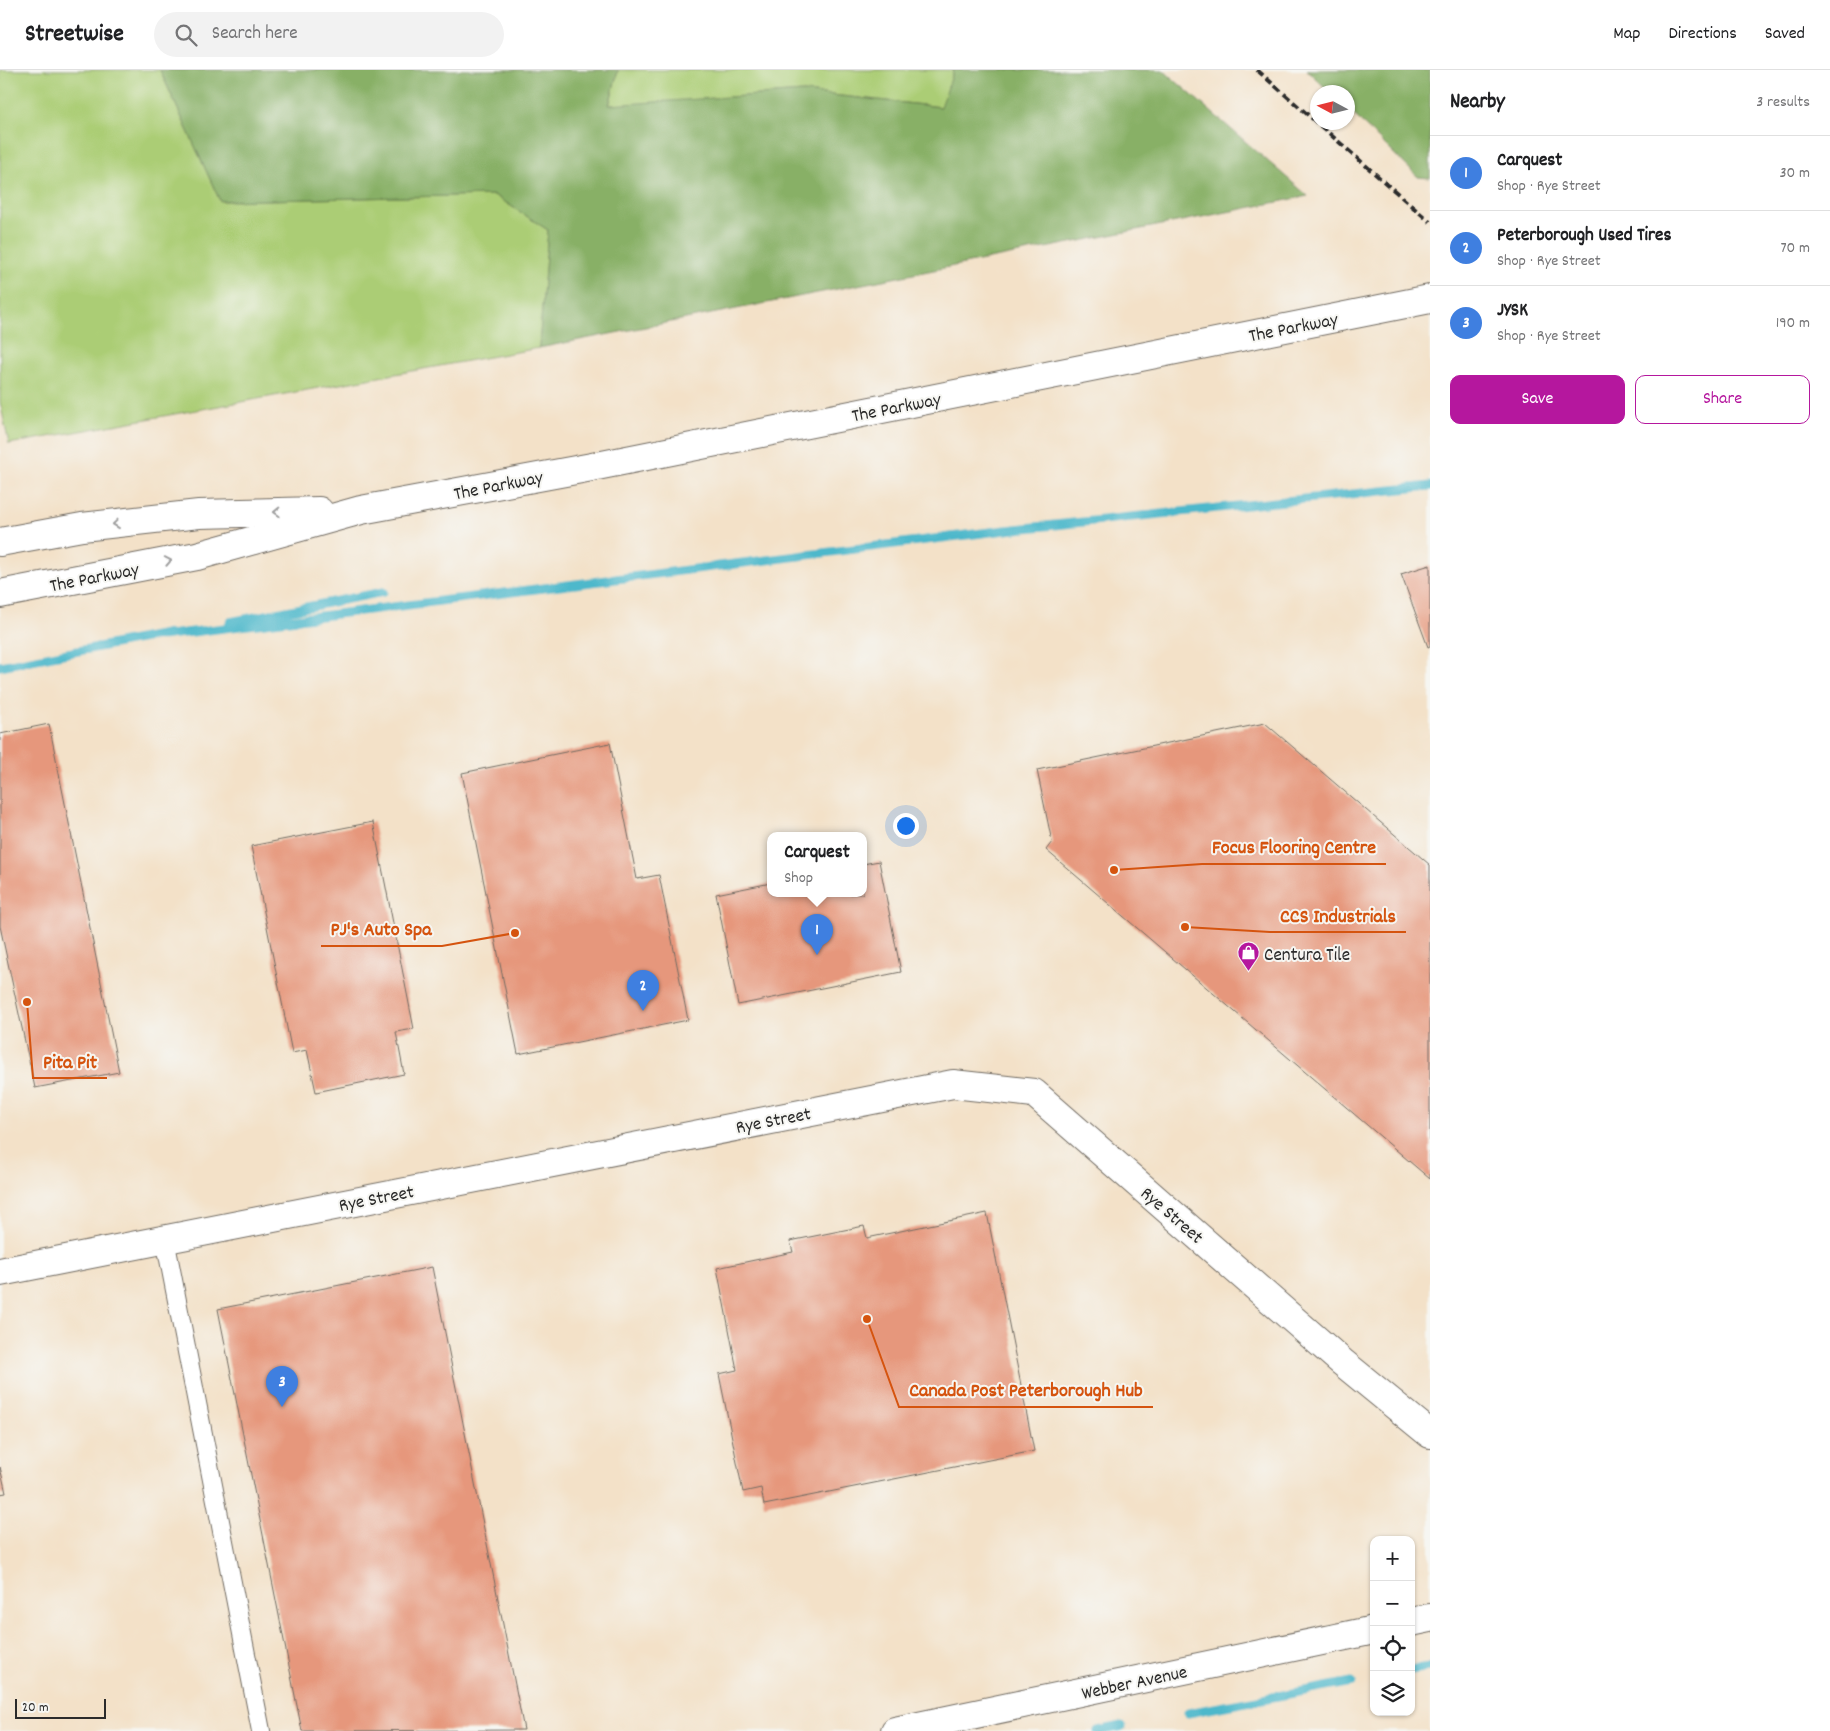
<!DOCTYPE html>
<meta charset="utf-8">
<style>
body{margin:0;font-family:Dekko,sans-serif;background:#f2f2f2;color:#202124}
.controls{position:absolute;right:15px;bottom:15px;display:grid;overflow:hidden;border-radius:10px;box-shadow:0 1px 4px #0004}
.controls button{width:45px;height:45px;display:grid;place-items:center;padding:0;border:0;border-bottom:1px solid #e0e0e0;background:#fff;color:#202124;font:25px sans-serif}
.compass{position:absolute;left:1310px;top:15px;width:45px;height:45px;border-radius:50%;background:#fff;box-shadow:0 1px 4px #0004;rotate:277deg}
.scale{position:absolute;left:15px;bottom:12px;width:91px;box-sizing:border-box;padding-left:5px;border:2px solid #2b2b2b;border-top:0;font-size:14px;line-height:18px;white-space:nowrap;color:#2b2b2b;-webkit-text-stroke:4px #f6f6f2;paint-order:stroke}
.you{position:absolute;left:905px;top:755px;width:18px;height:18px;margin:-12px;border:4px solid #fff;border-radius:50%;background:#1a73e8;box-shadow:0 0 0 8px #1a73e833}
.badge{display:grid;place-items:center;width:32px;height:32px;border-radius:50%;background:#b5179e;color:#fff;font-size:16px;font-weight:700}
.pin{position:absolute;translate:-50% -41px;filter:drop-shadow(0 1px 2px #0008)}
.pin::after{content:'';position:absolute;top:26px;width:18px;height:15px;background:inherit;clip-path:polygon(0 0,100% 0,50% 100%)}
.popup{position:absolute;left:767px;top:762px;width:100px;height:65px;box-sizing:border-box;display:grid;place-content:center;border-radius:10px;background:#fff;filter:drop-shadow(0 1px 4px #0005);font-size:16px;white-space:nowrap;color:#757577}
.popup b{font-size:19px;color:#202124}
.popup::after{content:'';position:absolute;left:50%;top:100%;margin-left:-10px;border:10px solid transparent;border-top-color:#fff}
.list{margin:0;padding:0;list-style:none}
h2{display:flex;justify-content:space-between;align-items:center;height:65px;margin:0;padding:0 20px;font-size:21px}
h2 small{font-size:16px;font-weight:400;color:#757577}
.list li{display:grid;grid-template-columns:32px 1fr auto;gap:15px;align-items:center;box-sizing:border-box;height:75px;padding:0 20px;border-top:1px solid #e0e0e0}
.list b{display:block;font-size:19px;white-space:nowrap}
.list p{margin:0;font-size:16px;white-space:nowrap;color:#757577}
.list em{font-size:16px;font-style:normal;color:#757577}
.actions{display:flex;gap:10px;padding:15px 20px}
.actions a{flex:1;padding:11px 0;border:1px solid #b5179e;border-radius:10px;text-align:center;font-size:18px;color:#b5179e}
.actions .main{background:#b5179e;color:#fff}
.icon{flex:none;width:28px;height:28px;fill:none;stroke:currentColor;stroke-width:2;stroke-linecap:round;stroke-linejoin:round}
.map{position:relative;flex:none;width:1430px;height:1661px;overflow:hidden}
header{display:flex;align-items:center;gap:30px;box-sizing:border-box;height:70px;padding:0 25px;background:#fff;border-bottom:1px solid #e0e0e0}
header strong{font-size:24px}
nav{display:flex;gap:28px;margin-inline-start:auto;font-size:18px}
.search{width:350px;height:45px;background:#f2f2f2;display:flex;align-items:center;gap:12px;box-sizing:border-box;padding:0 18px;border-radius:28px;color:#757577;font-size:19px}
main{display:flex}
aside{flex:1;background:#fff}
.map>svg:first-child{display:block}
.green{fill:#abcd75;stroke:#6b7c50}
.forest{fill:#88b066;stroke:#5a6e48}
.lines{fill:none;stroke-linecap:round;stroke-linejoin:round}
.stream{stroke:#4eb8cb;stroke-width:9}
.building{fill:#e6977b}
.lane-casing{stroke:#716b62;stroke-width:20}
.street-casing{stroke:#716b62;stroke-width:30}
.secondary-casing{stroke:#716b62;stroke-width:30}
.lane{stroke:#fff;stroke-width:18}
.street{stroke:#fff;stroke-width:28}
.secondary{stroke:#fff;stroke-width:28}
.rail{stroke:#2b2b2b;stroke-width:4;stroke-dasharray:8 4;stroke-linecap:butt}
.oneway{stroke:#a0a0a0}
.labels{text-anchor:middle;stroke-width:4;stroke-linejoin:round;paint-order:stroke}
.street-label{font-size:19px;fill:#2b2b2b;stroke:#f6f6f2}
.poi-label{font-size:19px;fill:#2b2b2b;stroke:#f6f6f2;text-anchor:start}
.leader{fill:none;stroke:#d5540f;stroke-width:2}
.callout-dot{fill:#d5540f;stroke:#f6f6f2;stroke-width:2}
.callout-label{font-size:20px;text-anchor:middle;font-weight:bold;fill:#d5540f;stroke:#f6f6f2;stroke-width:4;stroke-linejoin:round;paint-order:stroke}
</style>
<header>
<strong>Streetwise</strong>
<div class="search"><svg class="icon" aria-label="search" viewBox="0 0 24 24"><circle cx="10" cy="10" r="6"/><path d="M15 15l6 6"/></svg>Search here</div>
<nav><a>Map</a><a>Directions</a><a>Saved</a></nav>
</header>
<main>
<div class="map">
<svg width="1430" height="1661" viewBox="0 0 1430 1661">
<rect width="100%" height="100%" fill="#f6f6f2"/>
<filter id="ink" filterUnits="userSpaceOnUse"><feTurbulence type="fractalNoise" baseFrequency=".02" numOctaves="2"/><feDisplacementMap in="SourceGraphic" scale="10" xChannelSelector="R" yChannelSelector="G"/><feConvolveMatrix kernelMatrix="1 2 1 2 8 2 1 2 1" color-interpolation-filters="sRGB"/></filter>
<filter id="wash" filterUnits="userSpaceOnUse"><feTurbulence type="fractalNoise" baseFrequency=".0096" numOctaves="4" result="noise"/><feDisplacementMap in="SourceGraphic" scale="20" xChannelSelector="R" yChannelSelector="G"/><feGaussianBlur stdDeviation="1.12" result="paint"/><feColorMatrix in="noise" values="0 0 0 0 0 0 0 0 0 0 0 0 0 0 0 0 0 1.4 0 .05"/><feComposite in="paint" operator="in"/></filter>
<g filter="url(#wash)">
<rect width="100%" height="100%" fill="#f3e1c8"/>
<!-- green -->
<path class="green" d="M 0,0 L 160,0 L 220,131 L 494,125 L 548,160 L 539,278 L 9,374 L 0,332 Z
M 618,0 L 954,0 L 942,37 L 804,22 L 609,36 Z"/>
<!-- forest -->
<path class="forest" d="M 160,0 L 618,0 L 609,35 L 804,22 L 941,37 L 954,0 L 1163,0 L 1308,126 L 539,278 L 548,160 L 494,125 L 220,131 Z
M 1307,0 L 1430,0 L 1430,108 L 1418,107 L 1348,39 L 1348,22 L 1330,22 Z"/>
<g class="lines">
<!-- stream -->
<path class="stream" d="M 230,552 L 383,522 L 237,551
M 161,566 L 1006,460 L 1430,416
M 0,596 L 166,564
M 1411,1600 L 1430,1597
M 1188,1643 L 1352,1612
M 1098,1661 L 1122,1656"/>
</g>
<g id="blocks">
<!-- building -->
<path class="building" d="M 1430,495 L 1430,576 L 1428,577 L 1401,504 Z
M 1265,653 L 1430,795 L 1430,1109 L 1046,780 L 1052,772 L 1037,700 Z
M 49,654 L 119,1002 L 35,1018 L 0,856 L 0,664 Z
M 610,673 L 637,809 L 659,805 L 688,950 L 518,984 L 462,703 Z
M 373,752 L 414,959 L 396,962 L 404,1004 L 316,1022 L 307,980 L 292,983 L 251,776 Z
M 879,791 L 901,902 L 738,935 L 716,824 L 771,813 L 771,824 L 863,824 L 863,794 Z
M 987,1143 L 1034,1381 L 764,1435 L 761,1418 L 743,1422 L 719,1304 L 737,1300 L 717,1198 L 793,1182 L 790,1171 L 864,1156 L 867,1168 Z
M 432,1197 L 524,1660 L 302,1661 L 218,1239 Z
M 0,1397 L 6,1423 L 0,1424 Z"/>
</g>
</g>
<g filter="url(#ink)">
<use href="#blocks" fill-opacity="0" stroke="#716b62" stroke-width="1"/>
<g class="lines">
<defs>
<path id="lane" d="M 165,1169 L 261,1661"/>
<path id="street" d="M 0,1202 L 953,1014 L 1034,1023 L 1342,1292 L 1430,1364"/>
<path id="secondary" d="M 0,472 L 82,457 L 199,444 L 319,441
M 0,524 L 197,486 L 361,440 L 592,397 L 1430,229
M 1411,1552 L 1430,1548
M 895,1661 L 1374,1560"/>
</defs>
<!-- lane casing -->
<use href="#lane" class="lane-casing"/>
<!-- street casing -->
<use href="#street" class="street-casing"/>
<!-- secondary casing -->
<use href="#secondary" class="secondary-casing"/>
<!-- lane -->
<use href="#lane" class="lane"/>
<!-- street -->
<use href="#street" class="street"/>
<!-- secondary -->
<use href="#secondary" class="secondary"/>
<!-- rail -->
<path class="rail" d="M 1257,0 L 1430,152"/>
</g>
<!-- one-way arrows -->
<defs><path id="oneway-chevron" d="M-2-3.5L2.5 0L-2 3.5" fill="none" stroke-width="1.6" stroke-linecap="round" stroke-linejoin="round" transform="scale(1.25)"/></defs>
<g class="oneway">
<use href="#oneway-chevron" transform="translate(277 442) rotate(178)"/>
<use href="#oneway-chevron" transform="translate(116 454) rotate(174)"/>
<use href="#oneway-chevron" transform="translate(168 491) rotate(-11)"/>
</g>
</g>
<!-- icons -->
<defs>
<symbol id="shop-pin" viewBox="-11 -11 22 30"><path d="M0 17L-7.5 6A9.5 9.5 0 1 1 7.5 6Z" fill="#b5179e" stroke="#f6f6f2"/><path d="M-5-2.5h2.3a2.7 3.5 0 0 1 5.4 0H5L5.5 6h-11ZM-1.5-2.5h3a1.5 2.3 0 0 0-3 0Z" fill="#fff"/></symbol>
</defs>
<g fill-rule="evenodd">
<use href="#shop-pin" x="1236" y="870" width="25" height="34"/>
</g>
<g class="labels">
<!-- street labels -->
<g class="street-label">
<text transform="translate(1293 256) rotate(-11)" y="7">The Parkway</text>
<text transform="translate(896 336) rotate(-11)" y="7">The Parkway</text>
<text transform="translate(498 414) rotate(-11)" y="7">The Parkway</text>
<text transform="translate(94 506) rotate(-11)" y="7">The Parkway</text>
<text transform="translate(773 1049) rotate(-11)" y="7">Rye Street</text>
<text transform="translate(376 1127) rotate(-11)" y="7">Rye Street</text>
<text transform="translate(1173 1144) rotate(41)" y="7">Rye Street</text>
<text transform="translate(1134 1611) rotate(-12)" y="7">Webber Avenue</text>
</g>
<!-- poi labels -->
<g class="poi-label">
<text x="1264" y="890">Centura Tile</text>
</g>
</g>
<!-- callouts -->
<path class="leader" d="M1114 800L1202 794H1386M1185 857L1270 862H1406M515 863L442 876H321M27 932L33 1008H107M867 1249L899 1337H1153"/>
<g class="callout-dot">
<circle cx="1114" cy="800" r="5"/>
<circle cx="1185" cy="857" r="5"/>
<circle cx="515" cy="863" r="5"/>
<circle cx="27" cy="932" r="5"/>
<circle cx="867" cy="1249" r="5"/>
</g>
<g class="callout-label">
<text x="1294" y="783">Focus Flooring Centre</text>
<text x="1338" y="852">CCS Industrials</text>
<text x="381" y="865">PJ's Auto Spa</text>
<text x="70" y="998">Pita Pit</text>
<text x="1026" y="1326">Canada Post Peterborough Hub</text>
</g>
</svg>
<div class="controls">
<button>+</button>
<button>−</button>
<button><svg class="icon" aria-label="locate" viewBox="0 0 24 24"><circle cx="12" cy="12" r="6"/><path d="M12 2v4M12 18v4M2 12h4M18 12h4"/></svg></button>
<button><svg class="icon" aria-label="layers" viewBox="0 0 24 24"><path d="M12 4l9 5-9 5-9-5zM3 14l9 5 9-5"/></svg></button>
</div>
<svg class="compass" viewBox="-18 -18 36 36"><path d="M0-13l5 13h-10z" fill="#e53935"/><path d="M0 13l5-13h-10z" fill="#757577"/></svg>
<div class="scale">20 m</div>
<div class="you"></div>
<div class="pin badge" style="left:817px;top:885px;background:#3f7fe0">1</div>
<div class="popup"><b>Carquest</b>Shop</div>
<div class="pin badge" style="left:643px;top:941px;background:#3f7fe0">2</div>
<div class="pin badge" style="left:282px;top:1337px;background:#3f7fe0">3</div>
</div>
<aside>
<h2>Nearby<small>3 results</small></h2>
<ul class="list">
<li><span class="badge" style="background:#3f7fe0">1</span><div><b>Carquest</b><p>Shop · Rye Street</p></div><em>30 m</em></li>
<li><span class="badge" style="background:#3f7fe0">2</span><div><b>Peterborough Used Tires</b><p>Shop · Rye Street</p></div><em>70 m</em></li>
<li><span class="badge" style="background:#3f7fe0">3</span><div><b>JYSK</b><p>Shop · Rye Street</p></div><em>190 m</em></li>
</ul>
<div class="actions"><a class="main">Save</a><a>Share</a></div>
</aside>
</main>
